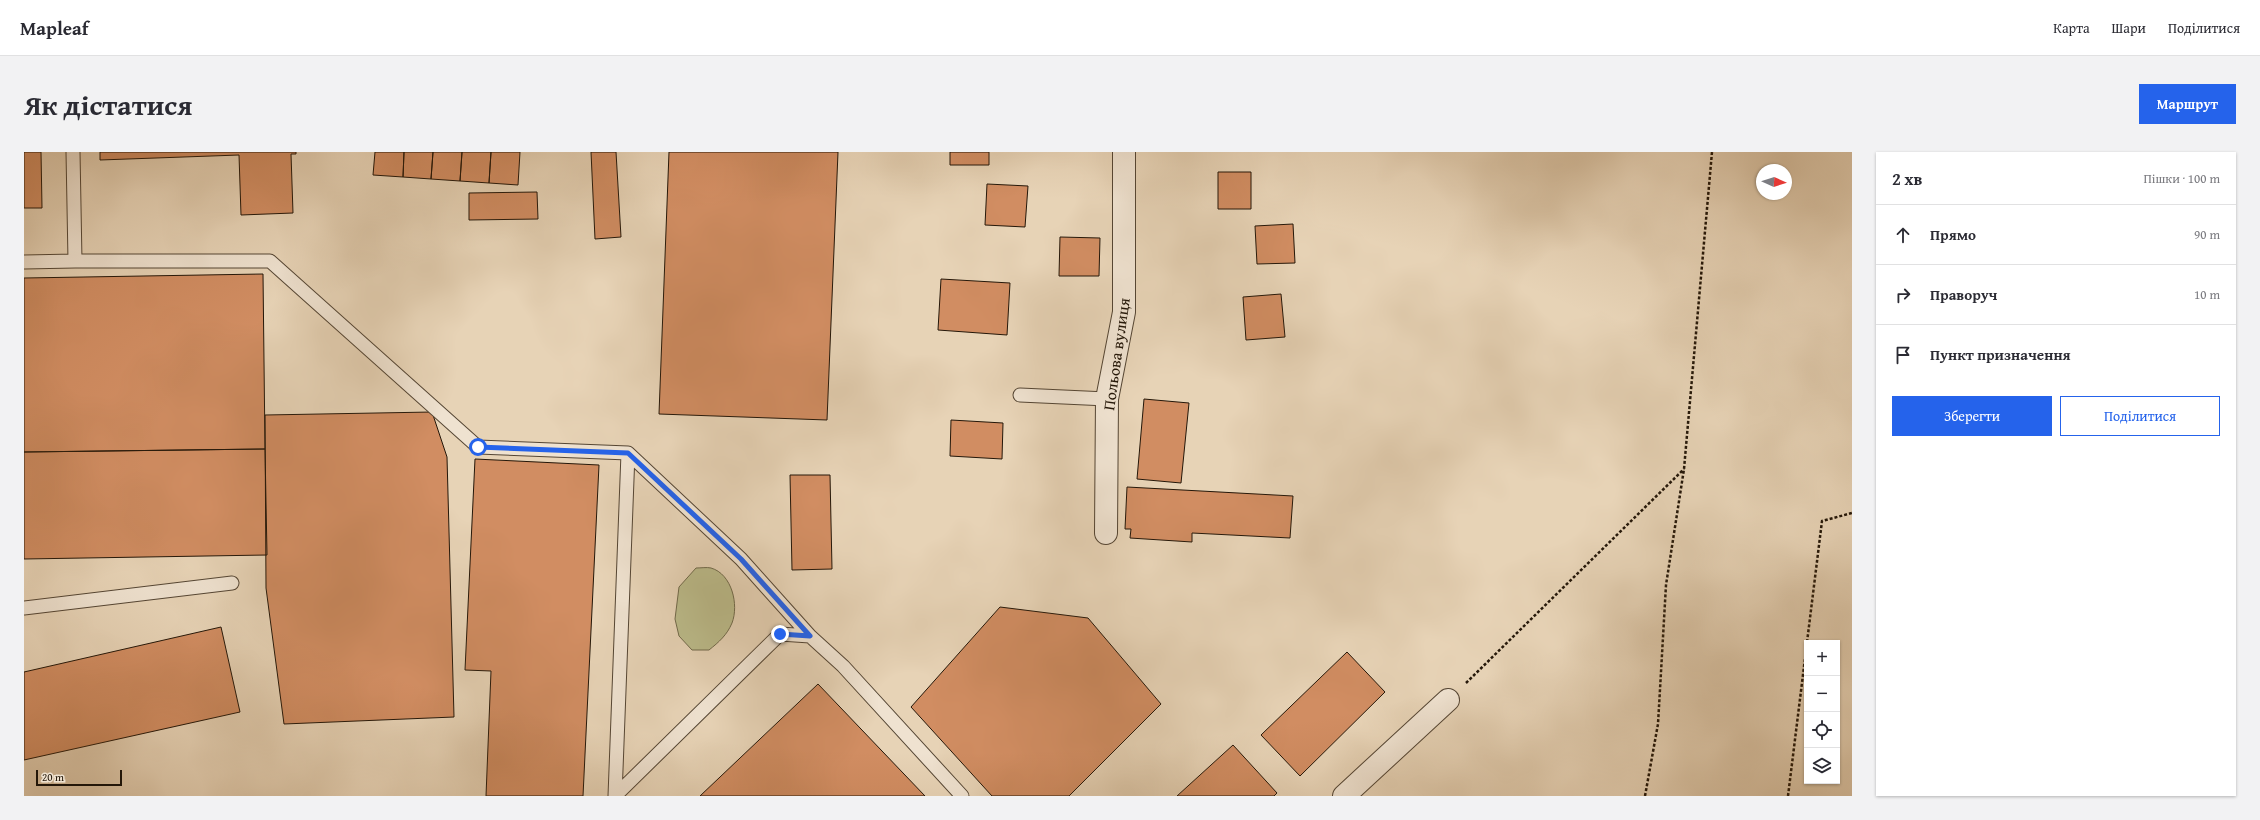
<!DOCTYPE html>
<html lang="uk">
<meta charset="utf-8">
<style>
body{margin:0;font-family:"Gentium Book Plus",serif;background:#f2f2f3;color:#2b2b33}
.controls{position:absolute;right:12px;bottom:12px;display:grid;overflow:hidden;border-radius:0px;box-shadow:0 1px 3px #0004}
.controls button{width:36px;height:36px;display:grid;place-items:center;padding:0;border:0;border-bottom:1px solid #e1e1e2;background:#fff;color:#2b2b33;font:20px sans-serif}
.compass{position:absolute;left:1732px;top:12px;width:36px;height:36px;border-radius:50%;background:#fff;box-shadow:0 1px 3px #0004;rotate:93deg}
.scale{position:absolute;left:12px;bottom:10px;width:86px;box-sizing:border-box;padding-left:4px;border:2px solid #241709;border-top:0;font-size:11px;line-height:14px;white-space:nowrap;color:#241709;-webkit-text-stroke:3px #efe2d0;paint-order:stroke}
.stop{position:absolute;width:12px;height:12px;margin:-9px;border:3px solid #2563eb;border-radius:50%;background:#fff}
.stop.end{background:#2563eb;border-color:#fff;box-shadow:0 1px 4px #0008}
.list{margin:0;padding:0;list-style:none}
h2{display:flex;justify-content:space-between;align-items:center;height:52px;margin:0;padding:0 16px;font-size:17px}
h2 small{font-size:13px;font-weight:400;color:#7c7c81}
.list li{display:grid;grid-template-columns:26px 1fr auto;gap:12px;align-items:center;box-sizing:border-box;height:60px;padding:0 16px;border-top:1px solid #e1e1e2}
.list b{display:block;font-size:15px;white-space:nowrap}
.list em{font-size:13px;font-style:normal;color:#7c7c81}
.actions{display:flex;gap:8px;padding:12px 16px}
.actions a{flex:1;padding:9px 0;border:1px solid #2563eb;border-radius:0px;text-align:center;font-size:14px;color:#2563eb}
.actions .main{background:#2563eb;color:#fff}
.icon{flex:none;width:22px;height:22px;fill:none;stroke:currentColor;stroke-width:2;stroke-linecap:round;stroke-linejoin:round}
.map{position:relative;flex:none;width:1828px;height:644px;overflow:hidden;border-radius:0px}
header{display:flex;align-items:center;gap:24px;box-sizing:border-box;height:56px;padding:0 20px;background:#fff;border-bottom:1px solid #e1e1e2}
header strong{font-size:19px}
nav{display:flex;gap:22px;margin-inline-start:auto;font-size:14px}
.intro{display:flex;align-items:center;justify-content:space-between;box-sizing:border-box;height:96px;padding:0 24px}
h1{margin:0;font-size:28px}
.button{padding:10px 18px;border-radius:0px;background:#2563eb;color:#fff;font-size:14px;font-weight:700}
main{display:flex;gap:24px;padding:0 24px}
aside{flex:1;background:#fff;border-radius:0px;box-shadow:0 1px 3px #0004}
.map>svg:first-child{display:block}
.green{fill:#bbbb8a;stroke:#70694a}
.building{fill:#d18d62;stroke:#241709}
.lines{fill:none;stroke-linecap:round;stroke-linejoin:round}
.lane-casing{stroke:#554634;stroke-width:15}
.street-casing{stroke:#554634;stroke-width:24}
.path{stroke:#241709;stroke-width:2.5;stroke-dasharray:3 2;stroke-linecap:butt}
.lane{stroke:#efe2d0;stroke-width:13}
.street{stroke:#efe2d0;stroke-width:22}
.route{stroke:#2563eb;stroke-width:5}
.labels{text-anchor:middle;stroke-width:3;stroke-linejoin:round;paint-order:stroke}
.street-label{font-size:16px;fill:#241709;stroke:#efe2d0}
</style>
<header>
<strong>Mapleaf</strong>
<nav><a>Карта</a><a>Шари</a><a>Поділитися</a></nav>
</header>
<div class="intro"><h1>Як дістатися</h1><a class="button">Маршрут</a></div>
<main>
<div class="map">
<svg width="1828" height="644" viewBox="0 0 1828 644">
<rect width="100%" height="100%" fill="#e7d3b6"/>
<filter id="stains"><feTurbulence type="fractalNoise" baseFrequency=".005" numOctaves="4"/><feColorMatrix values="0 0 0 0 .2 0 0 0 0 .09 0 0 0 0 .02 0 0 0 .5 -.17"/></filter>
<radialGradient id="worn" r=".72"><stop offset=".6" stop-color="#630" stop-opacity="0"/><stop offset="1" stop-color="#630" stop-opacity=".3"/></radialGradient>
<!-- green -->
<path class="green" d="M 672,416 C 677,416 683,415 687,416 C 708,422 715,453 708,471 C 703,483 695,490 685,498 L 668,498 L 655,484 L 651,467 L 655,435 Z"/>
<!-- building -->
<path class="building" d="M 0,0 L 17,0 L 18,56 L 0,56 Z
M 76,0 L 272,0 L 272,2 L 267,2 L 269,61 L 217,63 L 215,3 L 76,8 Z
M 351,0 L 380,0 L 379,25 L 349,23 Z
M 380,0 L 409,0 L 407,27 L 379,25 Z
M 409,0 L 438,0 L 436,29 L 407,27 Z
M 438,0 L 467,0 L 465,31 L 436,29 Z
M 467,0 L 496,0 L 494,33 L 465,31 Z
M 567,0 L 592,0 L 597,85 L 571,87 Z
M 645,0 L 814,0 L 803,268 L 635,262 Z
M 926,0 L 965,0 L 965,13 L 926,13 Z
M 1194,20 L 1227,20 L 1227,57 L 1194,57 Z
M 963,32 L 1004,34 L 1001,75 L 961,73 Z
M 513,40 L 514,67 L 445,68 L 445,41 Z
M 1269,72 L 1271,111 L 1233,112 L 1231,74 Z
M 1036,85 L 1076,86 L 1075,124 L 1035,124 Z
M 239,122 L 241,297 L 0,300 L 0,126 Z
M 917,127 L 986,131 L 983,183 L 914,178 Z
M 1257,142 L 1261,185 L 1222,188 L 1219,145 Z
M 1120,247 L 1165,251 L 1157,331 L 1113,327 Z
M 408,260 L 423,305 L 430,565 L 260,572 L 242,436 L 241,263 Z
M 927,268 L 979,271 L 978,307 L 926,304 Z
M 241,297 L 243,403 L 0,407 L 0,300 Z
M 451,307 L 575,313 L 559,644 L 462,644 L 467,519 L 441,518 Z
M 766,323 L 806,323 L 808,417 L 768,418 Z
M 1103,335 L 1269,344 L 1266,386 L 1168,381 L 1168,390 L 1106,386 L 1107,377 L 1101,377 Z
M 976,455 L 1064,466 L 1137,552 L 1045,644 L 968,644 L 887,555 Z
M 197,475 L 216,560 L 0,608 L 0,520 Z
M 1323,500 L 1361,540 L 1276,624 L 1237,583 Z
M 794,532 L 901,644 L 676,644 Z
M 1209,593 L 1253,641 L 1250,644 L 1153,644 Z"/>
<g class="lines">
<defs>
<path id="lane" d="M 49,0 L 51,109 L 246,109 L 454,295 L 604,301 L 717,407 L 786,484
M 0,110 L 51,109
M 996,243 L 1083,247
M 0,456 L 208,431
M 591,644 L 756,482 L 786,484 L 819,514 L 938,644
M 591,644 L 604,301"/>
<path id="street" d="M 1082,381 L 1083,247 L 1100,160 L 1100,0
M 1320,644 L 1424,548"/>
</defs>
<!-- lane casing -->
<use href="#lane" class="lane-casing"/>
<!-- street casing -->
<use href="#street" class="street-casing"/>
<!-- path -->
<path class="path" d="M 1442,531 L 1660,317
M 1621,644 L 1634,572 L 1642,433 L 1660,317 L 1688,0
M 1764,644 L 1798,369 L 1828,361"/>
<!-- lane -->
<use href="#lane" class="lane"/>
<!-- street -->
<use href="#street" class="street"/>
</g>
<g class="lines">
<!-- route -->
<path class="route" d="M 454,295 L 604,301 L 717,407 L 786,484 L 756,482"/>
</g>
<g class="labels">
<!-- street labels -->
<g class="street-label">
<text transform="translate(1092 202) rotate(-82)" y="6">Польова вулиця</text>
</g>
</g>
<rect width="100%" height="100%" filter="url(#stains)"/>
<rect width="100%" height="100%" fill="url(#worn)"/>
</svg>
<div class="controls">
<button>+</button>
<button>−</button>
<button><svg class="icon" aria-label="locate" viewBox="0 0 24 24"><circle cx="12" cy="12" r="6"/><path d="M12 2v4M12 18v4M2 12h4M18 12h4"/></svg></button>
<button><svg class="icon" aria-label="layers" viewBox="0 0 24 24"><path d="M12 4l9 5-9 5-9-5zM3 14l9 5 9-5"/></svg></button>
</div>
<svg class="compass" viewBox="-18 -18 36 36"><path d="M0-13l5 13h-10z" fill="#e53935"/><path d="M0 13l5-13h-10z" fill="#7c7c81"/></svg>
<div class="scale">20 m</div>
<div class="stop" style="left:454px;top:295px"></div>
<div class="stop end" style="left:756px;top:482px"></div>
</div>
<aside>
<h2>2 хв<small>Пішки · 100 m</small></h2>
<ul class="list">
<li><svg class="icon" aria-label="ahead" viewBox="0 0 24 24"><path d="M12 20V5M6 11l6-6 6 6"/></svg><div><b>Прямо</b></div><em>90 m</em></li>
<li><svg class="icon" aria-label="right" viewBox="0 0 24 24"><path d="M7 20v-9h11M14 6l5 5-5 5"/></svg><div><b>Праворуч</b></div><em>10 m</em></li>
<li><svg class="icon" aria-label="arrive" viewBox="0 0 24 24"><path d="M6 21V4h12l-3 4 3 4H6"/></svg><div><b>Пункт призначення</b></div></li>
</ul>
<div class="actions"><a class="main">Зберегти</a><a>Поділитися</a></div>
</aside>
</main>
